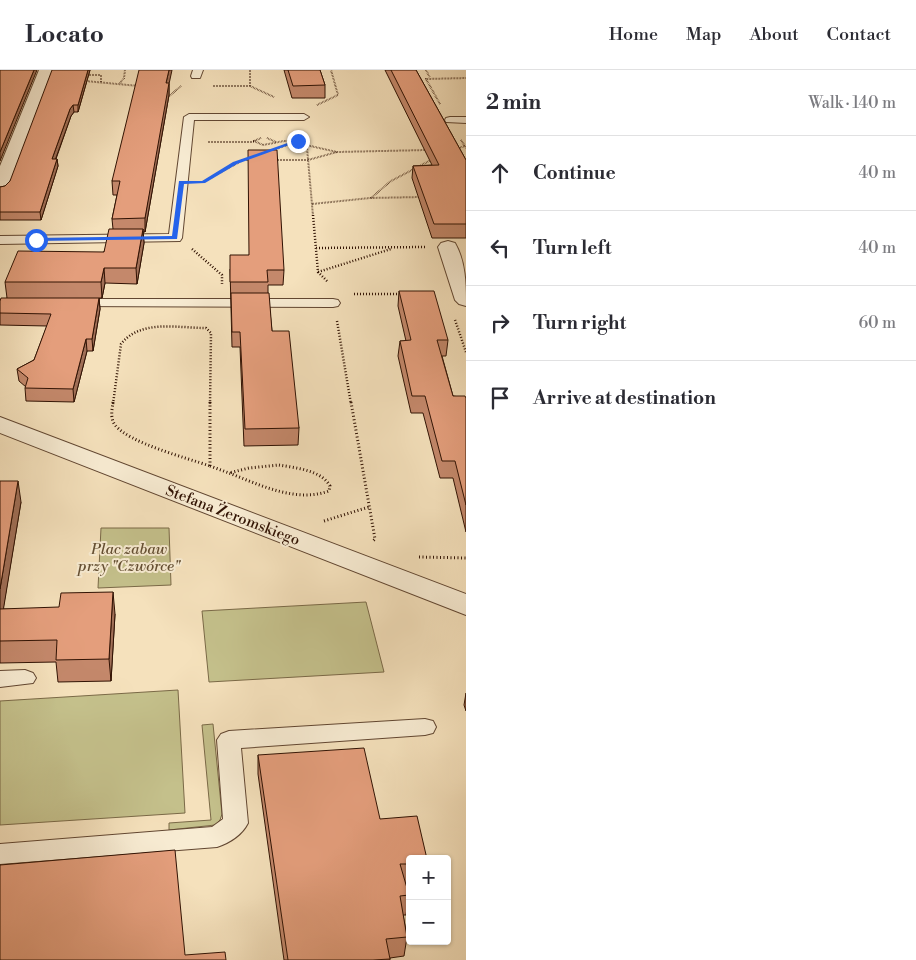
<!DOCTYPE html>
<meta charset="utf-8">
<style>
body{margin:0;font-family:"Libre Bodoni",serif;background:#f7f7f7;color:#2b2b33}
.controls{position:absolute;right:15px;bottom:15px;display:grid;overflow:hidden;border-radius:5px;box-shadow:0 1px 4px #0004}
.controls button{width:45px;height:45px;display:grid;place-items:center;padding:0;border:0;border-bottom:1px solid #e1e1e2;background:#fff;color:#2b2b33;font:25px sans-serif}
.stop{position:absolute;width:15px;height:15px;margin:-11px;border:4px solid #2563eb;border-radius:50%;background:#fff}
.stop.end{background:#2563eb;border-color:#fff;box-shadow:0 1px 5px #0008}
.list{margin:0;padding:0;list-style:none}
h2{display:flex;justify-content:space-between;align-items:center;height:65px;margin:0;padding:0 20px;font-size:21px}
h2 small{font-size:16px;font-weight:400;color:#7c7c81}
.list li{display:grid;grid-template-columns:32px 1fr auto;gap:15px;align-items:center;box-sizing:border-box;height:75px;padding:0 20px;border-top:1px solid #e1e1e2}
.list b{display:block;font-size:19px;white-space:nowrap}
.list em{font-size:16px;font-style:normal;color:#7c7c81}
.icon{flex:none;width:28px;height:28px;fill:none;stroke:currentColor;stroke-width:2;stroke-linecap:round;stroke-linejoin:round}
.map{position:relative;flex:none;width:466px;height:890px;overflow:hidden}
header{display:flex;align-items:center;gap:30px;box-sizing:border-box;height:70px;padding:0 25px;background:#fff;border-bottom:1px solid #e1e1e2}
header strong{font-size:24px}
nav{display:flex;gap:28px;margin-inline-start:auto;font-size:18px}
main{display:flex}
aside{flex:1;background:#fff}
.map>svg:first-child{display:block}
.green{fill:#c4c08b;stroke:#7a6947}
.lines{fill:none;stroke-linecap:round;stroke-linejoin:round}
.service-casing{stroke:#614631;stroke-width:2}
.minor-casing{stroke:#614631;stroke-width:2}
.path-far2{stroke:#301203;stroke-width:2;stroke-dasharray:0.5 1;stroke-linecap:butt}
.path-far1{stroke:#301203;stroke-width:2.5;stroke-dasharray:1 2;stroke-linecap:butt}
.path{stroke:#301203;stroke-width:3;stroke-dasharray:1 2.5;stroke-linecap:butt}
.service{fill:#f8ecd3;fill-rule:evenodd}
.minor{fill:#f8ecd3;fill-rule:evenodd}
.wall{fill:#c4886b;stroke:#301203}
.shaded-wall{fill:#a06f57;stroke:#301203}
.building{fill:#e49e7c;stroke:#301203}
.route{fill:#2563eb}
.labels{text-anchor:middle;stroke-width:4;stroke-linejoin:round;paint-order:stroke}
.street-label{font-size:15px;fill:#301203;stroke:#f8ecd3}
.park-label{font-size:15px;font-style:italic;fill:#644f33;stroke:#f8ecd3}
</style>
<header>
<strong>Locato</strong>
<nav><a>Home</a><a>Map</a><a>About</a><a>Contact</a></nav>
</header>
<main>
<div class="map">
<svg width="466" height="890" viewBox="0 0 466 890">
<rect width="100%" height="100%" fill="#f5e1bc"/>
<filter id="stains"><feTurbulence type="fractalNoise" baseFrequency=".004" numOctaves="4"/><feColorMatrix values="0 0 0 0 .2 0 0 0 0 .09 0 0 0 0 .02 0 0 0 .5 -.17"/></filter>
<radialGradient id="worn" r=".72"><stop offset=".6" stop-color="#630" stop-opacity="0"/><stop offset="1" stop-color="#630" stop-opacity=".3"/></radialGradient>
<!-- green -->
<path class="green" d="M 101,458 L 169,458 L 171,515 L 98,518 Z
M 366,532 L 384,602 L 209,612 L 202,541 Z
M 178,620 L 185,743 L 0,755 L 0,631 Z
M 213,654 L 222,744 L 220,750 L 215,755 L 169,760 L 169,753 L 211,750 L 202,655 Z"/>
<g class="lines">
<defs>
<path id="service" d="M 193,0 L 203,0 L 200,8 L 192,8 L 191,6 Z
M 189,44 L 304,44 L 309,47 L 304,50 L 194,50 L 182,168 L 180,171 L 0,174 L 0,166 L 169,164 L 184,47 Z
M 450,47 L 466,47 L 466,53 L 446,52 L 445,50 L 446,48 Z
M 74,229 L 333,229 L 338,230 L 340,233 L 338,236 L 333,237 L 69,236 L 67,233 L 69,230 Z
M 25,600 L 33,603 L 36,608 L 33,613 L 0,617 L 0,601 Z
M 425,649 L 433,651 L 436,657 L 433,663 L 425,665 L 241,678 L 248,753 C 242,765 229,773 217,777 L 0,794 L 0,774 L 212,757 L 223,749 L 217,670 L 221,664 L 229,661 Z"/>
<path id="minor" d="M 39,0 L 53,0 L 9,118 L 6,122 L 0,123 L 0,96 Z
M 448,171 L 455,173 C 466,192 466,215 466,236 L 459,234 L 455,230 L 438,177 L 441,173 Z
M 0,347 L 466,524 L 466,545 L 0,363 Z"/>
</defs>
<!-- service casing -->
<use href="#service" class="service-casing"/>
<!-- minor casing -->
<use href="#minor" class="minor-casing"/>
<!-- path-far2 -->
<path class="path-far2" d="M 250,0 L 250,16 L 274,27
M 426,0 L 430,8
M 86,5 L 101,5 L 101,12
M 85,11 L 139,16
M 120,13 L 124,8 L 125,0
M 213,16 L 250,16
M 167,28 L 181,16
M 440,34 L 426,9 L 466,8
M 317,35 L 338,25 L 331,0
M 306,66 L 313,146
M 261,68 L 254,71 L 263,75 L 284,71 L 306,71
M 267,68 L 276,72
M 461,70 L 466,78
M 208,72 L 254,72
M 306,75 L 337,82
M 456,79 L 465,76
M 268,82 L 298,71
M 243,90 L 251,90
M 274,90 L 308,90 L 337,82 L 427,80
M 205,111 L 243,90
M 371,128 L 391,111 L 433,89
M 312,134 L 370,128 L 421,127"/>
<!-- path-far1 -->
<path class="path-far1" d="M 313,145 L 318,202 L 328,212
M 316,178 L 425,177
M 192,179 L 222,205 L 222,214
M 318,202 L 391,179
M 354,224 L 402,224
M 455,250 L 466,282
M 337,251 L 351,334
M 113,334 L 121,274 C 141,249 177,258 206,258 L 211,263 L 210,334"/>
<!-- path -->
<path class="path" d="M 113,332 C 112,340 110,348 115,355 C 129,373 187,388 210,396
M 351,332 L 375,469 L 373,471
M 279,395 C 296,398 321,400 330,416 L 329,421 C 296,433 260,415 229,403 L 249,398 Z
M 210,396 L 229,403
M 210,396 L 210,332
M 324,451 L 369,437
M 419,487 L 466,488"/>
<!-- service -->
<use href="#service" class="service"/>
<!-- minor -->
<use href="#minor" class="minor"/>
</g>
<!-- wall -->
<path class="wall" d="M 90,0 L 78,42 L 74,42 L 71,46 L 56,89 L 57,89 L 58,96 L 41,150 L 0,150 L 0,117 L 5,116 L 10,111 Z
M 284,0 L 320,0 L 325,15 L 325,28 L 292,28 Z
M 385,0 L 416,0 L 466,90 L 466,168 L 432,168 L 412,108 L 413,96 L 432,95 Z
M 169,14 L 169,25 L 145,162 L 143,162 L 144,173 L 137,214 L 105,213 L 102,228 L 99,228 L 100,239 L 93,281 L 87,281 L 74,332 L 26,331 L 25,318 L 26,317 L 19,311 L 17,299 L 34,290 L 47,256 L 0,255 L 0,231 L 7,228 L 5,212 L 104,182 L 113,159 L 112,149 L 117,125 L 113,125 L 112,111 Z
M 249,185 L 284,200 L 283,215 L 268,215 L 268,223 L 272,261 L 299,358 L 298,375 L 244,376 L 240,277 L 232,277 L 230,199 Z
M 399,221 L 448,270 L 446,286 L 442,286 L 453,326 L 466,328 L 466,462 L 453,408 L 440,408 L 423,343 L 411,343 L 398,286 L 400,271 L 406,271 L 398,236 Z
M 0,411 L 21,432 L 3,539 L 115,544 L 111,611 L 58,612 L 56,592 L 0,593 Z
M 466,623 L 466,641 L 464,635 Z
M 258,685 L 380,749 L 410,789 L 410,813 L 405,814 L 409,825 L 406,845 L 403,845 L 407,867 L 404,886 L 390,888 L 390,890 L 284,890 L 258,704 Z"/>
<!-- shaded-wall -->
<path class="shaded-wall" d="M 34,0 L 37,0 L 0,91 L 0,82 Z
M 88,0 L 90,0 L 78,42 L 78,35 Z
M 169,0 L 172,0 L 169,14 L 169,25 L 145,162 L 145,148 L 166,13 Z
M 73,35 L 74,42 L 71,46 L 53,96 L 52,89 L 70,39 Z
M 57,89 L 58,96 L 41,150 L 40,142 Z
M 143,159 L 144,173 L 137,214 L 136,198 Z
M 104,198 L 105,213 L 102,228 L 101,212 Z
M 99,228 L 100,239 L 93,281 L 92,269 Z
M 86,269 L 87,281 L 74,332 L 73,319 Z
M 18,411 L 21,432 L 0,560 L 0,519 Z
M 113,522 L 115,544 L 111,611 L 109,589 Z"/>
<!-- building -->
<path class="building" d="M 0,0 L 34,0 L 0,82 Z
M 52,0 L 88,0 L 78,35 L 73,35 L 70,39 L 52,89 L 57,89 L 40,142 L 0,142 L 0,117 L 5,116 L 10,111 Z
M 139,0 L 169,0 L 166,13 L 169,13 L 145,148 L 112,149 L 120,111 L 112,111 Z
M 288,0 L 320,0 L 325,15 L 293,16 Z
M 391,0 L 416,0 L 466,90 L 466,154 L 434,154 L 413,96 L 439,95 Z
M 248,80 L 277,80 L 284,200 L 267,200 L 268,212 L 230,212 L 230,185 L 249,185 Z
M 109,159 L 143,159 L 136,198 L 104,198 L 101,212 L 5,212 L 18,181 L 104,182 Z
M 399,221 L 434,221 L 448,270 L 437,270 L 453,326 L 465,326 L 466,328 L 466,435 L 455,391 L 442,391 L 425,326 L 412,326 L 400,271 L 411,270 Z
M 231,223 L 269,223 L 272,261 L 289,261 L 299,358 L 245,359 L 240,262 L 232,262 Z
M 1,228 L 99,228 L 92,269 L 86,269 L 73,319 L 25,318 L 28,308 L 17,299 L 34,290 L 51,244 L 0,243 L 0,231 Z
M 0,411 L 18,411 L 0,519 Z
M 113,522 L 109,589 L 56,590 L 57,570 L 0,571 L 0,539 L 59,537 L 61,523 Z
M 364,678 L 380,749 L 417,746 L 427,789 L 410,789 L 410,794 L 400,794 L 409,825 L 400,826 L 407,867 L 386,869 L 390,889 L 373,890 L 288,890 L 258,685 Z
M 175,780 L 185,885 L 225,882 L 226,890 L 0,890 L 0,795 Z"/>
<!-- route -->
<path class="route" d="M 296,70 L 300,71 L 237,94 L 205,113 L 184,114 L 177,169 L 36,171 L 34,170 L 36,168 L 172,166 L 179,111 L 202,111 L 233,92 Z"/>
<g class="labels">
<!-- street labels -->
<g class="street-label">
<text transform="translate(233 445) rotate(21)" y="5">Stefana Żeromskiego</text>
</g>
<!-- park labels -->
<g class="park-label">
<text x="129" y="484">Plac zabaw<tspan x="129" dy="17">przy "Czwórce"</tspan></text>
</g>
</g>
<rect width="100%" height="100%" filter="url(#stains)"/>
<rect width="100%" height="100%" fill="url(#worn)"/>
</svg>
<div class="controls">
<button>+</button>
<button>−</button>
</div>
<div class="stop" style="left:36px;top:170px"></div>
<div class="stop end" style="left:298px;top:71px"></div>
</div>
<aside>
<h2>2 min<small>Walk · 140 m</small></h2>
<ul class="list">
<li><svg class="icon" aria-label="ahead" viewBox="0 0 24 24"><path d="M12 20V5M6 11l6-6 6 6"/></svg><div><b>Continue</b></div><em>40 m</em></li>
<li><svg class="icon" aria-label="left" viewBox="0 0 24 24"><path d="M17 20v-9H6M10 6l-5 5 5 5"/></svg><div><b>Turn left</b></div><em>40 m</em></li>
<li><svg class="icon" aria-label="right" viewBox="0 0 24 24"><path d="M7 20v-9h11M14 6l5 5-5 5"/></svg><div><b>Turn right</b></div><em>60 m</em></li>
<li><svg class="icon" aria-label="arrive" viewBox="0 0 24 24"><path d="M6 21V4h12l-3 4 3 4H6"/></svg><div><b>Arrive at destination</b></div></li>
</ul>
</aside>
</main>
